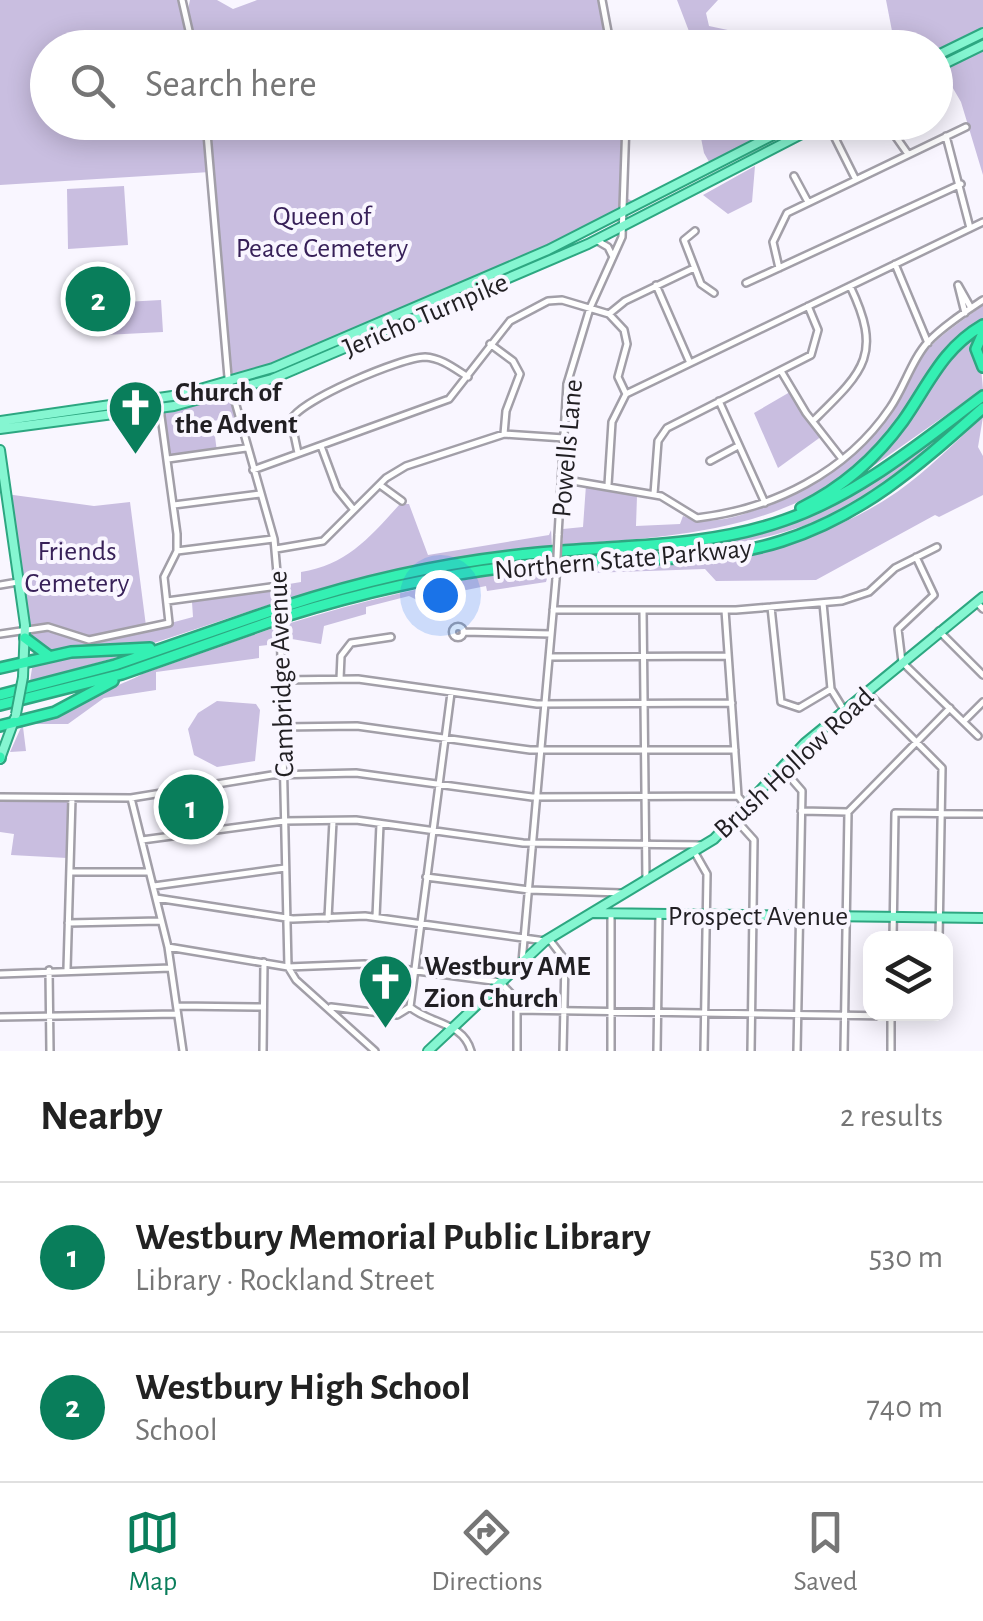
<!DOCTYPE html>
<meta charset="utf-8">
<style>
body{margin:0;font-family:"Alegreya Sans",sans-serif;background:#f2f2f2;color:#222}
.controls{position:absolute;right:30px;bottom:30px;display:grid;overflow:hidden;border-radius:20px;box-shadow:0 5px 25px #0003}
.controls button{width:90px;height:90px;display:grid;place-items:center;padding:0;border:0;border-bottom:2px solid #e0e0e0;background:#fff;color:#222;font:50px sans-serif}
.you{position:absolute;left:440px;top:595px;width:35px;height:35px;margin:-25px;border:8px solid #fff;border-radius:50%;background:#1a73e8;box-shadow:0 0 0 15px #1a73e833}
.badge{display:grid;place-items:center;width:65px;height:65px;border-radius:50%;background:#097e5b;color:#fff;font-size:32px;font-weight:700}
.pin{position:absolute;translate:-50% -50%;border:5px solid #fff;box-shadow:0 2px 10px #0006}
.list{margin:0;padding:0;list-style:none}
h2{display:flex;justify-content:space-between;align-items:center;height:130px;margin:0;padding:0 40px;font-size:42px}
h2 small{font-size:32px;font-weight:400;color:#767676}
.list li{display:grid;grid-template-columns:65px 1fr auto;gap:30px;align-items:center;box-sizing:border-box;height:150px;padding:0 40px;border-top:2px solid #e0e0e0}
.list b{display:block;font-size:38px;white-space:nowrap}
.list p{margin:0;font-size:32px;white-space:nowrap;color:#767676}
.list em{font-size:32px;font-style:normal;color:#767676}
.icon{flex:none;width:55px;height:55px;fill:none;stroke:currentColor;stroke-width:2;stroke-linecap:round;stroke-linejoin:round}
.map{position:relative;flex:none;width:983px;height:1051px;overflow:hidden}
.search{position:absolute;background:#fff;box-shadow:0 5px 25px #0003;left:30px;right:30px;top:30px;height:110px;display:flex;align-items:center;gap:25px;box-sizing:border-box;padding:0 35px;border-radius:55px;color:#767676;font-size:38px}
.sheet{height:430px;background:#fff}
nav{display:flex;justify-content:space-around;align-items:center;box-sizing:border-box;height:140px;border-top:2px solid #e0e0e0;background:#fff;font-size:28px;color:#767676}
nav a{display:grid;justify-items:center;gap:5px}
nav .on{color:#097e5b}
.map>svg:first-child{display:block}
.green{fill:#c9bee0}
.lines{fill:none;stroke-linecap:round;stroke-linejoin:round}
.minor-casing{stroke:#a29fa8;stroke-width:10}
.major-casing{stroke:#2da781;stroke-width:12}
.highway-casing{stroke:#2da781;stroke-width:14}
.minor{stroke:#fff;stroke-width:5}
.major{stroke:#85f6d1;stroke-width:8}
.highway{stroke:#34f0b3;stroke-width:9}
.minor-bridge-casing{stroke:#a29fa8;stroke-width:10;stroke-linecap:butt}
.major-bridge-casing{stroke:#2da781;stroke-width:12;stroke-linecap:butt}
.highway-bridge-casing{stroke:#2da781;stroke-width:14;stroke-linecap:butt}
.minor-bridge{stroke:#fff;stroke-width:5}
.major-bridge{stroke:#85f6d1;stroke-width:8}
.highway-bridge{stroke:#34f0b3;stroke-width:9}
.labels{text-anchor:middle;stroke-width:8;stroke-linejoin:round;paint-order:stroke}
.park-label{font-size:28px;fill:#372058;stroke:#f9f6ff}
.street-label{font-size:28px;fill:#211f23;stroke:#f9f6ff}
.poi-label{font-size:28px;font-weight:bold;fill:#211f23;stroke:#f9f6ff;text-anchor:start}
</style>
<div class="map">
<svg width="983" height="1051" viewBox="0 0 983 1051">
<rect width="100%" height="100%" fill="#f9f6ff"/>
<!-- green -->
<path class="green" d="M 0,0 L 182,0 L 186,19 L 190,0 L 217,0 L 233,9 L 257,0 L 602,0 L 611,47 L 48,48 L 48,122 L 626,123 L 624,197 L 639,204 L 405,312 L 228,382 L 210,172 L 0,185 Z
M 677,0 L 718,0 L 706,13 L 709,26 L 756,36 L 737,47 L 695,47 Z
M 886,0 L 983,0 L 983,33 L 936,56 L 936,48 L 881,48 L 892,31 Z
M 983,50 L 983,175 L 961,102 L 943,71 Z
M 698,123 L 781,123 L 785,130 L 712,167 L 704,153 Z
M 755,166 L 752,202 L 728,214 L 703,195 Z
M 124,186 L 128,245 L 68,249 L 67,189 Z
M 161,300 L 163,332 L 105,335 L 106,303 Z
M 983,305 L 983,320 C 927,355 925,392 886,436 C 803,532 680,536 562,545 L 563,529 L 583,527 L 586,485 L 637,496 L 636,526 L 680,524 L 683,516 C 737,541 851,461 884,421 C 903,399 910,368 929,348 C 944,332 965,319 983,305 Z
M 983,328 L 978,336 L 983,389 L 835,493 L 854,477 L 950,353 Z
M 790,392 L 822,436 L 778,468 L 754,413 Z
M 230,393 L 238,417 L 213,421 L 217,452 L 168,459 L 160,409 Z
M 983,400 C 970,419 946,437 928,452 C 824,543 725,550 593,554 C 636,541 691,547 737,538 C 833,518 907,456 983,400 Z
M 983,417 L 978,447 L 983,456 L 983,495 L 939,517 L 935,515 L 816,580 L 716,581 L 705,569 L 560,574 L 560,567 C 680,562 794,563 897,492 C 928,470 954,443 983,417 Z
M 6,494 L 94,506 L 130,502 L 146,626 C 126,630 103,644 84,639 C 67,635 55,624 39,630 L 96,643 L 193,617 L 192,602 L 273,590 L 274,603 L 145,646 L 43,651 L 34,644 L 31,631 L 36,629 L 25,630 Z
M 400,504 L 409,504 L 428,555 L 549,535 L 551,530 L 552,546 L 424,564 L 285,600 L 283,585 L 301,582 L 301,572 C 347,565 370,537 400,504 Z
M 550,568 L 546,582 L 487,591 L 486,586 L 417,600 L 409,596 L 366,607 L 366,614 L 324,626 L 321,644 L 286,638 L 287,624 C 374,597 459,577 550,568 Z
M 276,627 L 277,644 L 259,646 L 259,658 L 156,672 L 156,690 L 104,698 L 68,724 L 27,724 L 23,727 L 26,751 L 10,752 L 23,723 C 40,716 137,679 142,674 Z
M 126,652 L 126,655 L 30,681 L 33,662 L 57,656 Z
M 217,701 L 256,704 L 260,710 L 255,761 L 217,767 L 194,755 L 188,729 L 198,713 Z
M 0,800 L 68,802 L 67,858 L 11,855 L 14,834 L 0,832 Z"/>
<g class="lines">
<defs>
<path id="minor" d="M 182,0 L 193,48
M 602,0 L 611,48
M 206,122 L 228,377 L 274,539 L 280,607
M 827,122 L 855,178
M 889,127 L 908,154
M 946,136 L 970,228
M 794,176 L 808,202
M 695,231 L 684,240 L 701,284 L 714,293
M 596,240 L 608,247 L 613,257
M 895,264 L 928,343
M 779,268 L 773,242 L 787,213 L 966,127
M 746,283 L 961,184
M 656,285 L 690,363
M 965,313 L 958,285 L 971,308
M 609,314 L 625,301 L 694,268
M 490,344 L 513,361 L 520,374 L 506,411 L 504,434
M 781,371 L 806,413 L 842,459
M 719,401 L 765,503
M 813,421 C 864,371 883,355 850,286
M 321,446 L 337,489 L 354,510
M 298,453 L 291,420 C 300,400 402,357 425,357 C 442,358 455,369 468,377
M 168,459 L 246,448
M 710,461 L 738,446
M 253,470 L 449,399 L 510,321 L 548,301 L 562,300 L 609,314 L 624,330 L 627,344 L 618,377 L 626,394
M 561,479 L 661,496 L 697,518 C 773,509 846,473 890,408 C 904,388 912,359 928,342 C 943,326 965,312 983,300
M 380,485 L 402,501
M 608,485 L 612,422 L 626,394 L 983,222
M 654,494 L 658,441 L 667,428 L 811,355 L 818,330 L 808,306
M 174,505 L 260,494
M 558,535 L 567,384 L 590,308 L 622,237 L 626,122
M 276,549 L 323,541 L 386,478 L 406,466 L 504,434 L 564,438
M 177,551 L 273,539
M 916,557 L 934,595 L 898,629 L 902,662 L 978,736
M 0,585 L 18,582
M 167,601 L 278,586
M 976,602 L 983,609
M 823,603 L 831,689 L 844,710
M 771,607 L 781,702 L 799,708 L 831,689
M 553,610 L 736,610 L 842,601 L 869,592 L 895,568 L 937,547
M 643,610 L 646,880
M 725,610 L 738,796 L 746,806
M 280,618 L 288,967 L 296,980 L 375,1051
M452.5 632a5.5 5.5 0 1 1 11 0a5.5 5.5 0 1 1-11 0Z
M 939,631 L 983,675
M 463,632 L 551,634
M 0,634 L 48,627 L 89,640 L 169,623 L 164,577 L 177,551 L 177,534 L 160,409
M 550,657 L 727,656
M 340,679 L 341,656 L 351,643 L 391,637
M 282,680 L 358,679 L 537,704 L 732,703
M 867,692 L 942,768 L 939,938
M 964,721 L 983,702
M 283,727 L 357,726 L 530,750 L 735,750
M 782,768 L 802,791 L 797,1051
M 0,797 L 131,798 L 272,775 L 356,773 L 532,797 L 738,796
M 131,798 L 168,947 L 183,1051
M 801,811 L 848,812
M 848,812 L 950,708
M 736,820 L 754,840 L 751,1051
M 142,840 L 284,821 L 356,820 L 523,843 L 704,845
M 695,853 L 707,874 L 704,1051
M 70,872 L 149,872
M 426,877 L 529,890 L 621,893
M 154,886 L 285,868
M 156,898 L 293,919 L 365,916 L 545,941
M 376,917 L 380,824
M 328,918 L 333,821
M 68,923 L 160,921
M 893,938 L 895,813 L 983,814
M 549,939 L 565,960 L 563,1051
M 168,947 L 288,967 L 364,964 L 500,982 L 517,1000 L 517,1051
M 522,962 L 556,579
M 67,969 L 72,798
M 49,970 L 50,1051
M 0,974 L 171,968
M 177,1006 L 263,1007
M 331,1007 L 397,1015 L 410,1007
M 410,1007 L 451,693
M 410,1007 C 430,1024 463,1022 471,1051
M 517,1010 L 891,1016
M 0,1017 L 177,1014
M 263,1051 L 264,962
M 611,1051 L 611,914
M 657,1051 L 659,914
M 844,1051 L 848,812
M 891,1051 L 891,1014"/>
<path id="major" d="M 936,56 L 983,33
M 936,68 L 983,45
M 0,421 L 179,395 L 273,368 L 548,250 L 799,122
M 0,429 L 174,406 L 272,379 L 588,244 L 825,122
M 0,450 L 25,625 L 23,677
M 0,759 L 15,718
M 593,913 L 983,918
M 428,1051 L 545,941 L 714,839 L 805,743 L 983,597"/>
<path id="highway" d="M 983,333 L 976,349 L 983,367
M 801,508 C 842,488 876,458 903,421 C 929,384 942,349 983,325
M 286,606 C 368,579 452,561 538,553 C 620,545 707,548 785,520 C 860,494 921,442 983,396
M 286,616 C 376,588 468,568 562,562 C 635,557 711,564 782,541 C 864,515 920,464 983,408
M 25,638 L 49,656
M 0,668 L 71,652 L 150,648
M 0,695 L 115,665 L 274,610
M 0,705 L 122,674 L 275,620
M 0,726 L 55,712 L 113,681
M 0,757 L 0,758"/>
</defs>
<!-- minor casing -->
<use href="#minor" class="minor-casing"/>
<!-- major casing -->
<use href="#major" class="major-casing"/>
<!-- highway casing -->
<use href="#highway" class="highway-casing"/>
<!-- minor -->
<use href="#minor" class="minor"/>
<!-- major -->
<use href="#major" class="major"/>
<!-- highway -->
<use href="#highway" class="highway"/>
<defs>
<path id="minor-bridge" d="M 556,579 L 558,535"/>
<path id="major-bridge" d="M 16,714 L 23,677"/>
<path id="highway-bridge" d="M 274,610 L 286,606
M 275,620 L 286,616"/>
</defs>
<!-- minor-bridge casing -->
<use href="#minor-bridge" class="minor-bridge-casing"/>
<!-- major-bridge casing -->
<use href="#major-bridge" class="major-bridge-casing"/>
<!-- highway-bridge casing -->
<use href="#highway-bridge" class="highway-bridge-casing"/>
<!-- minor-bridge -->
<use href="#minor-bridge" class="minor-bridge"/>
<!-- major-bridge -->
<use href="#major-bridge" class="major-bridge"/>
<!-- highway-bridge -->
<use href="#highway-bridge" class="highway-bridge"/>
</g>
<!-- icons -->
<defs>
<symbol id="church-pin" viewBox="-11 -11 22 30"><path d="M0 17L-7.5 6A9.5 9.5 0 1 1 7.5 6Z" fill="#097e5b" stroke="#f9f6ff"/><path d="M-1.2-6h2.4v3.5h3.3v2.4h-3.3V6h-2.4V-.1h-3.3v-2.4h3.3Z" fill="#fff"/></symbol>
</defs>
<g fill-rule="evenodd">
<use href="#church-pin" x="104" y="376" width="63" height="86"/>
<use href="#church-pin" x="354" y="950" width="63" height="86"/>
</g>
<g class="labels">
<!-- park labels -->
<g class="park-label">
<text x="322" y="225">Queen of<tspan x="322" dy="32">Peace Cemetery</tspan></text>
<text x="77" y="560">Friends<tspan x="77" dy="32">Cemetery</tspan></text>
</g>
<!-- street labels -->
<g class="street-label">
<text transform="translate(425 314) rotate(-23)" y="10">Jericho Turnpike</text>
<text transform="translate(566 448) rotate(-85)" y="10">Powells Lane</text>
<text transform="translate(623 558) rotate(-5)" y="10">Northern State Parkway</text>
<text transform="translate(280 674) rotate(-92)" y="10">Cambridge Avenue</text>
<text transform="translate(793 762) rotate(-43)" y="10">Brush Hollow Road</text>
<text x="758" y="925">Prospect Avenue</text>
</g>
<!-- poi labels -->
<g class="poi-label">
<text x="175" y="401">Church of<tspan x="175" dy="32">the Advent</tspan></text>
<text x="424" y="975">Westbury AME<tspan x="424" dy="32">Zion Church</tspan></text>
</g>
</g>
</svg>
<div class="controls">
<button><svg class="icon" aria-label="layers" viewBox="0 0 24 24"><path d="M12 4l9 5-9 5-9-5zM3 14l9 5 9-5"/></svg></button>
</div>
<div class="you"></div>
<div class="pin badge" style="left:191px;top:807px">1</div>
<div class="pin badge" style="left:98px;top:299px">2</div>
<div class="search"><svg class="icon" aria-label="search" viewBox="0 0 24 24"><circle cx="10" cy="10" r="6"/><path d="M15 15l6 6"/></svg>Search here</div>
</div>
<section class="sheet">
<h2>Nearby<small>2 results</small></h2>
<ul class="list">
<li><span class="badge">1</span><div><b>Westbury Memorial Public Library</b><p>Library · Rockland Street</p></div><em>530 m</em></li>
<li><span class="badge">2</span><div><b>Westbury High School</b><p>School</p></div><em>740 m</em></li>
</ul>
</section>
<nav>
<a class="on"><svg class="icon" aria-label="map" viewBox="0 0 24 24"><path d="M3 6l6-2 6 2 6-2v14l-6 2-6-2-6 2zM9 4v14M15 6v14"/></svg>Map</a>
<a><svg class="icon" aria-label="directions" viewBox="0 0 24 24"><path d="M12 3l9 9-9 9-9-9zM9 14v-3h6M13 9l2 2-2 2"/></svg>Directions</a>
<a><svg class="icon" aria-label="saved" viewBox="0 0 24 24"><path d="M7 4h10v16l-5-4-5 4z"/></svg>Saved</a>
</nav>
